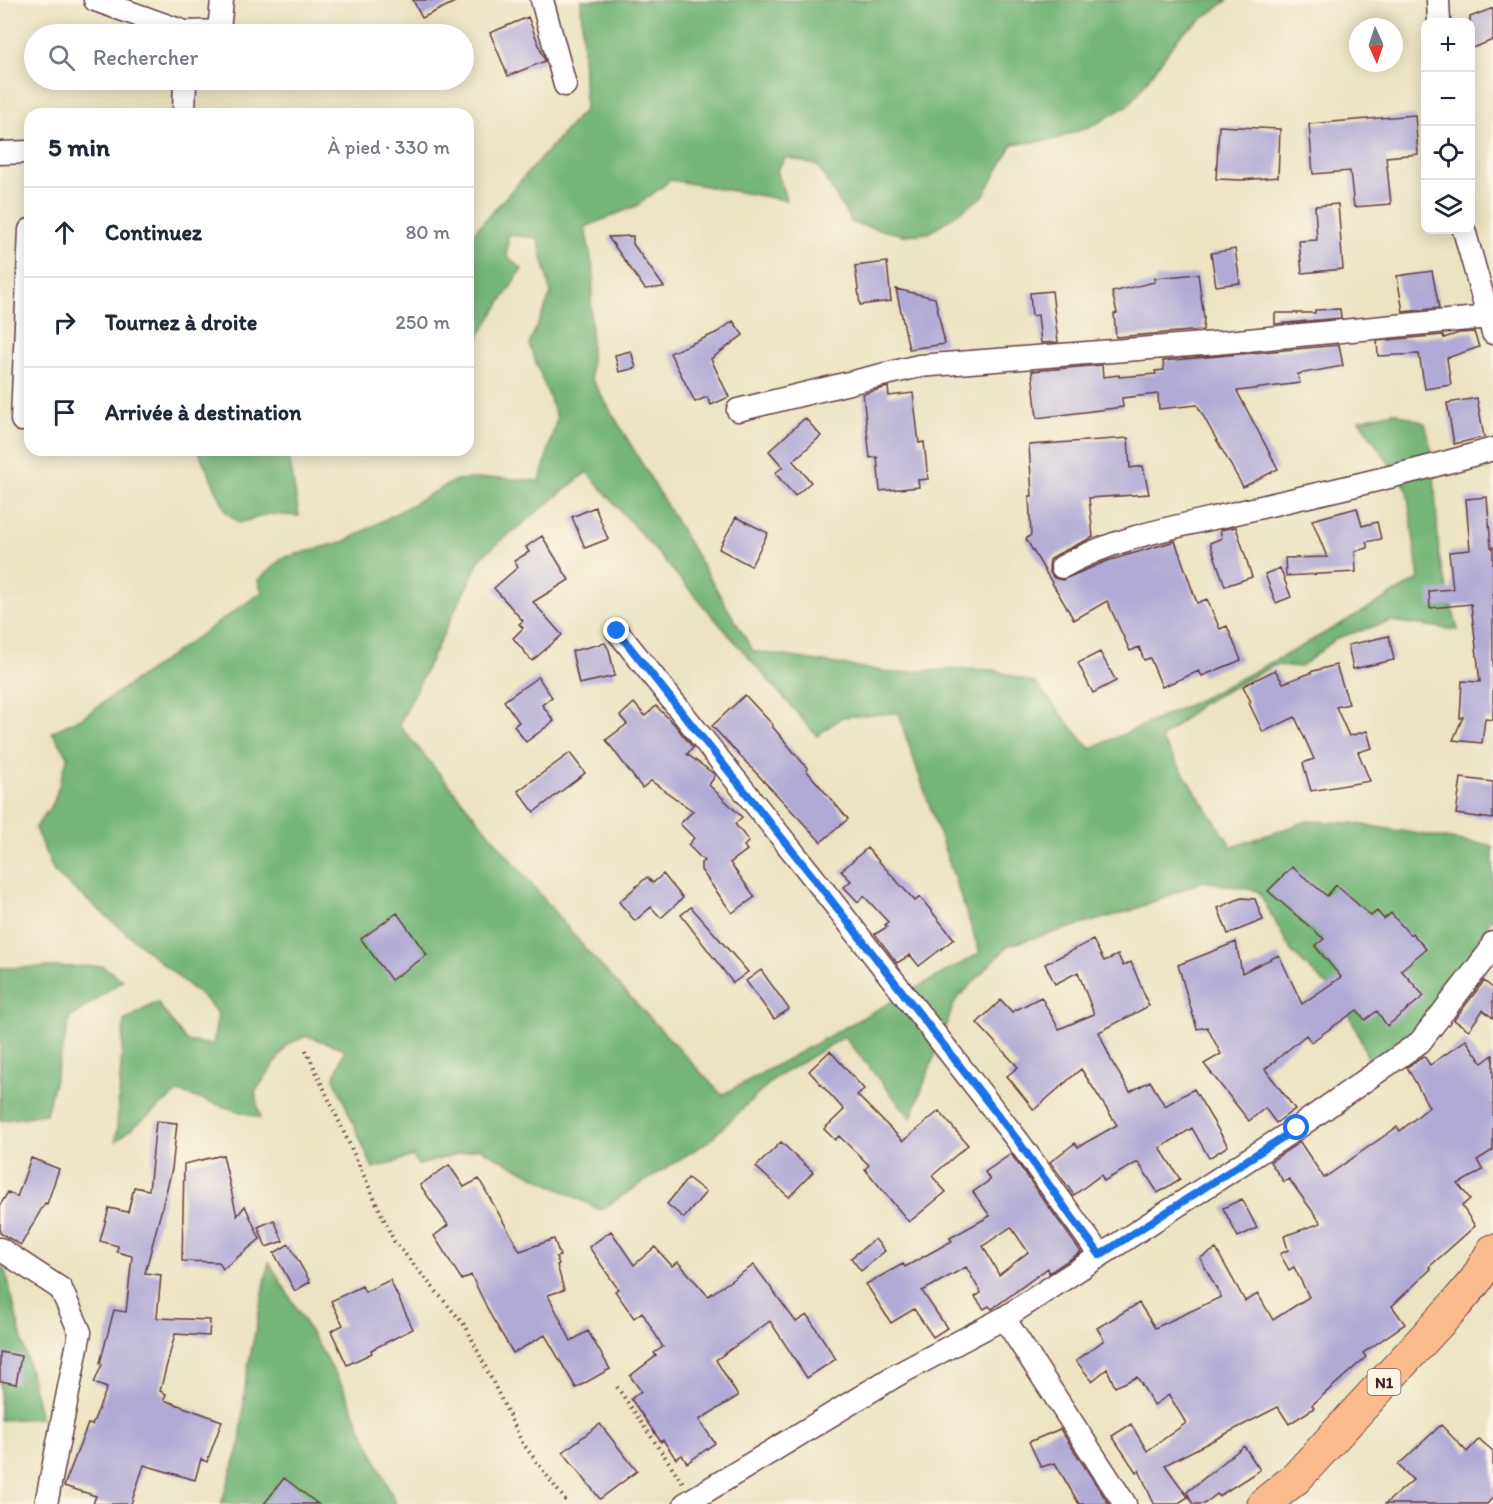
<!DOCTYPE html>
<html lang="fr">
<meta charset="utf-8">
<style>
body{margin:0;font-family:Itim,sans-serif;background:#f2f2f3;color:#1f2937}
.controls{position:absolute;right:18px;top:18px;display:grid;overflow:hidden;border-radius:12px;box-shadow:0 3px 15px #0003}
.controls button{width:54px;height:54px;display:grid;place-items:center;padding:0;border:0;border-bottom:2px solid #e0e1e3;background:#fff;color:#1f2937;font:30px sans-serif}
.compass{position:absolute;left:1349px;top:18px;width:54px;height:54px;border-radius:50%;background:#fff;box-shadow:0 3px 15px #0003;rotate:177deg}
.stop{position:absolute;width:18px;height:18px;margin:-14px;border:4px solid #1a73e8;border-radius:50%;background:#fff}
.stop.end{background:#1a73e8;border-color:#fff;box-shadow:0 2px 6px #0008}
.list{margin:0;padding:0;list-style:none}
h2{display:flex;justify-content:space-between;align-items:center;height:78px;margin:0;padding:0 24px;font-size:26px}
h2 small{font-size:20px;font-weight:400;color:#747a83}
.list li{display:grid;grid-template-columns:39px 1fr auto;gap:18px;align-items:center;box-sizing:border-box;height:90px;padding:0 24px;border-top:2px solid #e0e1e3}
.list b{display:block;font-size:22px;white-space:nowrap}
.list em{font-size:20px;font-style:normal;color:#747a83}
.icon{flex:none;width:33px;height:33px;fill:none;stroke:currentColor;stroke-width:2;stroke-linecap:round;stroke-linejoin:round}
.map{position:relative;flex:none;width:1493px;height:1504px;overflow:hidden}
.search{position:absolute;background:#fff;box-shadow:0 3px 15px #0003;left:24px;top:24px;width:450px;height:66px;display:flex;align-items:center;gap:15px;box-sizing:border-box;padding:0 21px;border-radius:33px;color:#747a83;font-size:22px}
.panel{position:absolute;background:#fff;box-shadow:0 3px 15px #0003;left:24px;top:108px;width:450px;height:348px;border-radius:18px}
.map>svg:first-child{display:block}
.forest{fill:#76b678;stroke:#606a52;stroke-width:1.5;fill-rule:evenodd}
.building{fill:#b1aad6;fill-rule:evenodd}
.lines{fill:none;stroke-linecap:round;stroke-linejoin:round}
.street-casing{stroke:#623c42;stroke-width:25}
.highway-casing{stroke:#623c42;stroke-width:35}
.path{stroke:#623c42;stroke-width:4;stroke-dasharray:1.5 4.5;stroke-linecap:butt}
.street{stroke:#fff;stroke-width:22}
.highway{stroke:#fbbb8c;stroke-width:33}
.route{stroke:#1a73e8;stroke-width:8}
.labels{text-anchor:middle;stroke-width:5;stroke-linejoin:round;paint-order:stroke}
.shield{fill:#fcf5e5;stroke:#7f5f63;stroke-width:1.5}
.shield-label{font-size:16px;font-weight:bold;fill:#4a1f2b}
</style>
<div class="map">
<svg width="1493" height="1504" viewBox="0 0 1493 1504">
<rect width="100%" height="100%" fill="#fcf5e5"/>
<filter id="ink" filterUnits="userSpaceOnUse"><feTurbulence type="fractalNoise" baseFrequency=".0167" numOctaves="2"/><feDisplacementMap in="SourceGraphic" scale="12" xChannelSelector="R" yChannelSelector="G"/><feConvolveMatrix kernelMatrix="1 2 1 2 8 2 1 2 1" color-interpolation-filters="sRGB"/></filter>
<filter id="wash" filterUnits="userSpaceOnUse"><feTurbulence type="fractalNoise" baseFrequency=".008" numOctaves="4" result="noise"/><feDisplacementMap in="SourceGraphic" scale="24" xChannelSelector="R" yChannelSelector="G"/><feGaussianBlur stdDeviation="1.35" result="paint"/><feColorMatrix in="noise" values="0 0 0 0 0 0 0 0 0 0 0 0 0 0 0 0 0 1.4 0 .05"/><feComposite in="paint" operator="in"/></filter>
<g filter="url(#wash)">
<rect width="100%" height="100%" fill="#ebe3c1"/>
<!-- forest -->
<path class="forest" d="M 581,0 L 1228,0 L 1180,35 L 1130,104 L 1096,124 L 1053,140 L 1013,144 L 983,196 L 929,233 L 903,235 L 852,223 L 818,166 L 786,157 L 777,170 L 786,200 L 671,180 L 636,206 L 585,227 L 594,274 L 591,302 L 591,378 L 753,651 L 895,673 L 958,669 L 995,670 L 1036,684 L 1090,749 L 1193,703 L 1295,650 L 1419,579 L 1407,489 L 1359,420 L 1394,412 L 1425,423 L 1433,457 L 1439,557 L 1458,630 L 1391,621 L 1337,638 L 1301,667 L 1275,665 L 1201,704 L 1161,739 L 1232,847 L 1308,821 L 1352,823 L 1493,846 L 1493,917 L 1482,933 L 1433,1028 L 1375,1074 L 1344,1002 L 1292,952 L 1258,891 L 1203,881 L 1133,910 L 1009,945 L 955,1001 L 911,1118 L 844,1037 L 775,1078 L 709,1141 L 600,1210 L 479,1148 L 418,1165 L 413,1156 L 373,1169 L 334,1078 L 345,1049 L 307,1036 L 288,1044 L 255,1092 L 260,1118 L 178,1092 L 116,1141 L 124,1021 L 157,1002 L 186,1041 L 213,1045 L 218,1014 L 208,1002 L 54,872 L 35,828 L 54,802 L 68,756 L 52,732 L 81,718 L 262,592 L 258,580 L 283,558 L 346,541 L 456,480 L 498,478 L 540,481 L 557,418 L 529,344 L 551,294 L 538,238 L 508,235 L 507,256 L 522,269 L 472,347 L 468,341 L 468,239 L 585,109 ZM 587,472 L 817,736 L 842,717 L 898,713 L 980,953 L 722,1095 L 587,951 L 399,725 L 481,557 Z
M 198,450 L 288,450 L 299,516 L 269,514 L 239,523 L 227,513 Z
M 102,966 L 123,980 L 70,1018 L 46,1114 L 0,1121 L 0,968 Z
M 269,1262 L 343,1387 L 396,1504 L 221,1504 L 240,1445 L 246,1378 Z
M 0,1267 L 5,1269 L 41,1418 L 0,1420 Z"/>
<g id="blocks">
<!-- building -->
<path class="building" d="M 413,0 L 459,0 L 422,18 Z
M 1493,8 L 1493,40 L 1470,49 L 1470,17 Z
M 528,17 L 545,61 L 508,76 L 490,33 Z
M 1415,115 L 1418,154 L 1386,157 L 1391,204 L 1354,207 L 1350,171 L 1313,174 L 1309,124 Z
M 1219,126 L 1280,129 L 1278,177 L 1242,180 L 1216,179 Z
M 1338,204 L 1343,269 L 1302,273 L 1299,241 L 1317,240 L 1315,206 Z
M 633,236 L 633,244 L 664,287 L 645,289 L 608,237 Z
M 1235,249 L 1240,283 L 1216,286 L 1211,253 Z
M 887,262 L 891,301 L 860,305 L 855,266 Z
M 1432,271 L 1439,308 L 1403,312 L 1397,276 Z
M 1198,274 L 1204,318 L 1203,330 L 1116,337 L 1114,314 L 1117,313 L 1112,292 L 1155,282 L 1155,278 Z
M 896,289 L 935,298 L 945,344 L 909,349 Z
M 1052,291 L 1058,342 L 1041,343 L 1038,315 L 1032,316 L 1030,293 Z
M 1340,309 L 1341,318 L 1275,324 L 1275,313 L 1315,313 L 1315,310 Z
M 733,321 L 743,335 L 711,359 L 729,397 L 711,405 L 707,397 L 695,402 L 670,353 L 718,332 Z
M 1474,332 L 1479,347 L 1447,358 L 1451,385 L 1425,389 L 1419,354 L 1378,356 L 1377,341 L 1443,335 L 1444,338 L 1459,333 Z
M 1339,345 L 1343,366 L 1298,374 L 1300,383 L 1237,391 L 1278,469 L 1243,487 L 1197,405 L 1159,409 L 1158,394 L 1122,398 L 1123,407 L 1037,418 L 1032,371 L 1102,365 L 1103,377 L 1119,375 L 1119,377 L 1156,374 L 1155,371 L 1164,370 L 1163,361 Z
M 631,351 L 636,368 L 619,372 L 615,355 Z
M 888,387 L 889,396 L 913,393 L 919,443 L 924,442 L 928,479 L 918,480 L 919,487 L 880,491 L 877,457 L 870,458 L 863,394 Z
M 1477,398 L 1484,437 L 1454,444 L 1447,403 Z
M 805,418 L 821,436 L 793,461 L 811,482 L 795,496 L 775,473 L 783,467 L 769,451 Z
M 1128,438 L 1130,468 L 1143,466 L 1149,494 L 1089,498 L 1093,537 L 1056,555 L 1050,560 L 1049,567 L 1050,573 L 1054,578 L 1062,580 L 1107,561 L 1175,541 L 1197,603 L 1207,599 L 1220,629 L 1227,626 L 1241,660 L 1202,676 L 1199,671 L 1162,687 L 1150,658 L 1144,660 L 1139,647 L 1130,651 L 1107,601 L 1074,620 L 1026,539 L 1031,535 L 1029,496 L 1032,496 L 1029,445 Z
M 1487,497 L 1491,547 L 1493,547 L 1493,720 L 1485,719 L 1482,743 L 1453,740 L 1463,717 L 1460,718 L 1462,681 L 1480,682 L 1471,604 L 1430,608 L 1429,591 L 1453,589 L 1449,552 L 1470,550 L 1466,499 Z
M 595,507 L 608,539 L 585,548 L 572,517 Z
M 1357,508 L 1362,526 L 1377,522 L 1381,539 L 1366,542 L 1368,548 L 1355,551 L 1356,572 L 1286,576 L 1285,558 L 1327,557 L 1312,520 Z
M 736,517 L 768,533 L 751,566 L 719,549 Z
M 1236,527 L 1252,577 L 1225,586 L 1210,543 L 1222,538 L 1220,530 Z
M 542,536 L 569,580 L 533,602 L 562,635 L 532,661 L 513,638 L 523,628 L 519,624 L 523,621 L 494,588 L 518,567 L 514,561 L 529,552 L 526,547 Z
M 1280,568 L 1291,597 L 1276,603 L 1265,574 Z
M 1389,636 L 1394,660 L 1353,669 L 1348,645 Z
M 605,643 L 609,650 L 615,676 L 579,684 L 572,651 Z
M 1100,652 L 1116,681 L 1093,693 L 1078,663 Z
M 1336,665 L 1349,704 L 1336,707 L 1349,736 L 1367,731 L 1372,748 L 1358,752 L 1370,781 L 1311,791 L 1303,763 L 1314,759 L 1295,717 L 1263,732 L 1249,703 L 1251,702 L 1243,686 L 1275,670 L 1283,683 L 1311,673 L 1310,672 Z
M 538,677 L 552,697 L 542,705 L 554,721 L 526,742 L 514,726 L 519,722 L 504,701 Z
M 745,695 L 773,725 L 772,726 L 808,769 L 806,770 L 848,819 L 821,842 L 712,726 Z
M 634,703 L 645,716 L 656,706 L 675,725 L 693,748 L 687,754 L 714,774 L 715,776 L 709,785 L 742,817 L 735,824 L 749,841 L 744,846 L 747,850 L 730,863 L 755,897 L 732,913 L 701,870 L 701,863 L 704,861 L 688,845 L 694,838 L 680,824 L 693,811 L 651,781 L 642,788 L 606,740 L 627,724 L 620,716 Z
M 570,753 L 585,773 L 534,812 L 518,791 Z
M 1461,778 L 1493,782 L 1493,819 L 1456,814 Z
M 867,848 L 915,901 L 920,897 L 954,939 L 919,966 L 910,955 L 897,963 L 875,934 L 887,927 L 885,925 L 888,922 L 864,896 L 858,902 L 844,887 L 851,881 L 841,871 Z
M 1292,867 L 1327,896 L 1336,885 L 1371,916 L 1377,911 L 1384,919 L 1391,913 L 1410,935 L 1412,933 L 1426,949 L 1401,970 L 1424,996 L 1387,1026 L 1377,1011 L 1365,1020 L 1357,1010 L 1311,1042 L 1306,1035 L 1265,1069 L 1295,1109 L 1276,1123 L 1265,1108 L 1249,1121 L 1204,1064 L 1221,1054 L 1207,1027 L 1197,1029 L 1178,965 L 1236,942 L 1242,973 L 1279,955 L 1302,1004 L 1341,977 L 1315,946 L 1324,939 L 1268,891 Z
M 663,874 L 683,898 L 661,918 L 651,907 L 635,921 L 619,902 L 647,877 L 653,883 Z
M 1241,898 L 1255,899 L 1263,920 L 1228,934 L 1218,908 Z
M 691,907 L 748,972 L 733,983 L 681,915 Z
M 397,913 L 427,955 L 391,980 L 361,939 Z
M 1093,940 L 1104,961 L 1118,955 L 1123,966 L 1131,962 L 1149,1006 L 1099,1032 L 1112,1062 L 1130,1092 L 1150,1081 L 1165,1106 L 1194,1089 L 1228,1146 L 1209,1158 L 1192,1128 L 1160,1148 L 1180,1179 L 1158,1193 L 1138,1162 L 1104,1181 L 1101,1175 L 1074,1195 L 1050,1162 L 1075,1143 L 1078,1147 L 1117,1125 L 1081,1069 L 1034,1110 L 1007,1076 L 1018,1067 L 977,1023 L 1001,1000 L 1012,1012 L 1041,997 L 1059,1029 L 1094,1014 L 1078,972 L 1055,984 L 1045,964 Z
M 761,970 L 789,1009 L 774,1019 L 746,981 Z
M 1484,981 L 1493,988 L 1493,1018 L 1483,1010 L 1469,1030 L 1454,1020 Z
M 1466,1040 L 1482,1063 L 1493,1055 L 1493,1150 L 1477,1160 L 1483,1170 L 1458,1184 L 1470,1199 L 1462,1206 L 1475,1226 L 1429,1267 L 1431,1269 L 1392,1306 L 1405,1324 L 1363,1353 L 1366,1357 L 1312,1405 L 1314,1408 L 1289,1424 L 1278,1407 L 1165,1465 L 1188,1497 L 1177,1504 L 1154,1504 L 1139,1470 L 1136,1472 L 1112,1436 L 1131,1424 L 1147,1451 L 1186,1423 L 1169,1395 L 1154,1405 L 1137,1377 L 1115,1387 L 1107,1369 L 1092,1381 L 1076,1361 L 1104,1340 L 1097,1328 L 1139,1303 L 1155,1328 L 1221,1297 L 1200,1258 L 1216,1249 L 1245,1301 L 1258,1294 L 1273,1320 L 1309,1297 L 1294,1267 L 1289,1270 L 1280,1254 L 1288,1250 L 1284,1236 L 1321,1223 L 1289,1179 L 1284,1182 L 1270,1162 L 1300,1142 L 1324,1178 L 1397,1127 L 1400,1131 L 1429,1107 L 1407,1067 L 1424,1056 L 1430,1065 Z
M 830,1051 L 864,1089 L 857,1095 L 903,1141 L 939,1111 L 968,1145 L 932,1176 L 946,1192 L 909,1222 L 865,1169 L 869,1165 L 839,1136 L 835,1140 L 824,1129 L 844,1110 L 809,1071 Z
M 156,1121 L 177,1123 L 172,1169 L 145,1273 L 161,1275 L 157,1318 L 210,1320 L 209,1336 L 175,1334 L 160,1391 L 166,1394 L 164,1400 L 222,1421 L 207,1462 L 201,1459 L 195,1480 L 144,1465 L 131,1504 L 93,1504 L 96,1496 L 64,1486 L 88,1424 L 92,1425 L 107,1388 L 94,1383 L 102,1364 L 100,1363 L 114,1310 L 126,1312 L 132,1256 L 117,1252 L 118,1246 L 100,1241 L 109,1208 L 128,1212 L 134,1187 L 149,1190 Z
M 781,1142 L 813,1172 L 789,1197 L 756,1167 Z
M 1011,1154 L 1081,1252 L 1049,1273 L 1048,1268 L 992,1309 L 989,1306 L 984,1309 L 975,1297 L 981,1293 L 966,1267 L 922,1291 L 947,1328 L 933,1337 L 914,1309 L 891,1323 L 866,1284 L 903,1264 L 905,1267 L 952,1241 L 950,1238 L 990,1216 L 973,1192 L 990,1180 L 985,1172 ZM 1011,1227 L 1028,1252 L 999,1275 L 983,1246 Z
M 223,1155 L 237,1216 L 245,1206 L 260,1239 L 223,1269 L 219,1262 L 182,1261 L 184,1164 Z
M 31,1158 L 59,1169 L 47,1204 L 45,1203 L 21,1245 L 0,1233 L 0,1205 L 8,1192 L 17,1197 Z
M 449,1165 L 464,1187 L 479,1179 L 520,1251 L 554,1239 L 560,1256 L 556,1257 L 559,1264 L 557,1265 L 564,1290 L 548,1295 L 571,1341 L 588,1331 L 610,1369 L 576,1388 L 545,1335 L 513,1353 L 491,1316 L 471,1275 L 462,1280 L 434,1236 L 448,1225 L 420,1185 Z
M 688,1178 L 706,1192 L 684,1218 L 667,1204 Z
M 1242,1199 L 1257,1228 L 1238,1237 L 1223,1208 Z
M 274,1220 L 283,1241 L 266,1247 L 258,1227 Z
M 611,1231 L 634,1265 L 655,1247 L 672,1266 L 678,1262 L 708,1296 L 754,1265 L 796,1322 L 807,1315 L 836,1359 L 807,1378 L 770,1321 L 716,1360 L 738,1396 L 699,1420 L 715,1443 L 687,1463 L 682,1455 L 676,1459 L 663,1440 L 661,1442 L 631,1399 L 641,1391 L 630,1376 L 656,1356 L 654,1353 L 663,1347 L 642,1312 L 634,1318 L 615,1291 L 618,1289 L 589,1247 Z
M 875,1239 L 885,1251 L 861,1271 L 851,1258 Z
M 289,1244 L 310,1282 L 295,1291 L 274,1253 Z
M 390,1280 L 413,1329 L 371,1350 L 372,1353 L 347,1365 L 331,1331 L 343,1325 L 331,1301 L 362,1286 L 365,1292 Z
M 0,1352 L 21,1356 L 16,1384 L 0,1381 Z
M 600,1424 L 637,1471 L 600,1499 L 563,1452 Z
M 1441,1425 L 1467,1452 L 1479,1439 L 1493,1451 L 1493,1497 L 1487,1504 L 1385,1504 L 1413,1480 L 1398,1465 Z
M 1060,1429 L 1109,1504 L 1079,1504 L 1055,1463 L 1041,1467 L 1029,1442 Z
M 1244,1446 L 1260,1470 L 1219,1496 L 1217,1494 L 1204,1504 L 1193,1504 L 1187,1492 Z
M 284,1478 L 318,1504 L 264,1504 Z"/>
</g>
</g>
<g filter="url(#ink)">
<use href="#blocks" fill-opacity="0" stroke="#623c42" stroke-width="1.5"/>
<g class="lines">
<defs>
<path id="street" d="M 95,0 L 185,32
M 542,0 L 565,85
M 1438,0 L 1439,22
M 185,34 L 185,32 L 219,31 L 222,0
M 184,114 L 185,80
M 0,153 L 30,152
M 1464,230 L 1493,333
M 738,410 L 919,366 L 1216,343 L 1489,317
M 22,420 L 30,230
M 1062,567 C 1113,538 1175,527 1232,514 C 1319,493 1407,475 1493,449
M 617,631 L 817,882 L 1018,1141 L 1100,1255
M 0,1249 L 61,1289 L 80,1332 L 46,1504
M 1004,1318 L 1125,1504
M 685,1504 L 895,1376 L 1004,1318 L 1297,1128 L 1420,1042 L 1490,951 L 1493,943"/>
<path id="highway" d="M 1264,1504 L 1296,1478 L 1456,1304 L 1476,1280 L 1493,1251"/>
</defs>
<!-- street casing -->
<use href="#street" class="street-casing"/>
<!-- highway casing -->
<use href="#highway" class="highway-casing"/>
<!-- path -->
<path class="path" d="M 306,1050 L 394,1241 L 466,1327 L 522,1442 L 568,1504
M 617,1387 L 683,1483"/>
<!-- street -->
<use href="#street" class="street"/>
<!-- highway -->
<use href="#highway" class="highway"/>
</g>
</g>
<g class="lines" filter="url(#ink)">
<!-- route -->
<path class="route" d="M 617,631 L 817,882 L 1018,1141 L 1068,1212 L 1100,1255 L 1297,1128"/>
</g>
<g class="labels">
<!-- shield labels -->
<rect class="shield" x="1367.5" y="1369" width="33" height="26" rx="4.5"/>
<g class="shield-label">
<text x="1384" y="1388">N1</text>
</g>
</g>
</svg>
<div class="controls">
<button>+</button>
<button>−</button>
<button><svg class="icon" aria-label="locate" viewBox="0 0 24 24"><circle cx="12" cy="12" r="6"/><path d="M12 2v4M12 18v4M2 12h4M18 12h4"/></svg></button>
<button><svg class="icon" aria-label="layers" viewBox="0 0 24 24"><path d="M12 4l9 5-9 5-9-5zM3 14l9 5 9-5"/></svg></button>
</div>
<svg class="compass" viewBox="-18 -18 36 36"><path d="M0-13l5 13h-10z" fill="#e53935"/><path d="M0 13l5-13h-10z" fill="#747a83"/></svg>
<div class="stop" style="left:1297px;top:1128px"></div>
<div class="stop end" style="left:617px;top:631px"></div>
<div class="search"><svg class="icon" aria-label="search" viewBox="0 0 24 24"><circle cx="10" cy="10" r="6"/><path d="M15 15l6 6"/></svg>Rechercher</div>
<section class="panel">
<h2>5 min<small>À pied · 330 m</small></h2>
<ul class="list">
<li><svg class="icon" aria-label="ahead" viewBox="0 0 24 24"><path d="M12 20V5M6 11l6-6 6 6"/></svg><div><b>Continuez</b></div><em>80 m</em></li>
<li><svg class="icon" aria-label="right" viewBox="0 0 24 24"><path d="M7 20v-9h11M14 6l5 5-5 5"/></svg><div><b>Tournez à droite</b></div><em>250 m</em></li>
<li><svg class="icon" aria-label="arrive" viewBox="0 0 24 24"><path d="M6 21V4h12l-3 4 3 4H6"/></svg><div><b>Arrivée à destination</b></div></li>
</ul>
</section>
</div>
